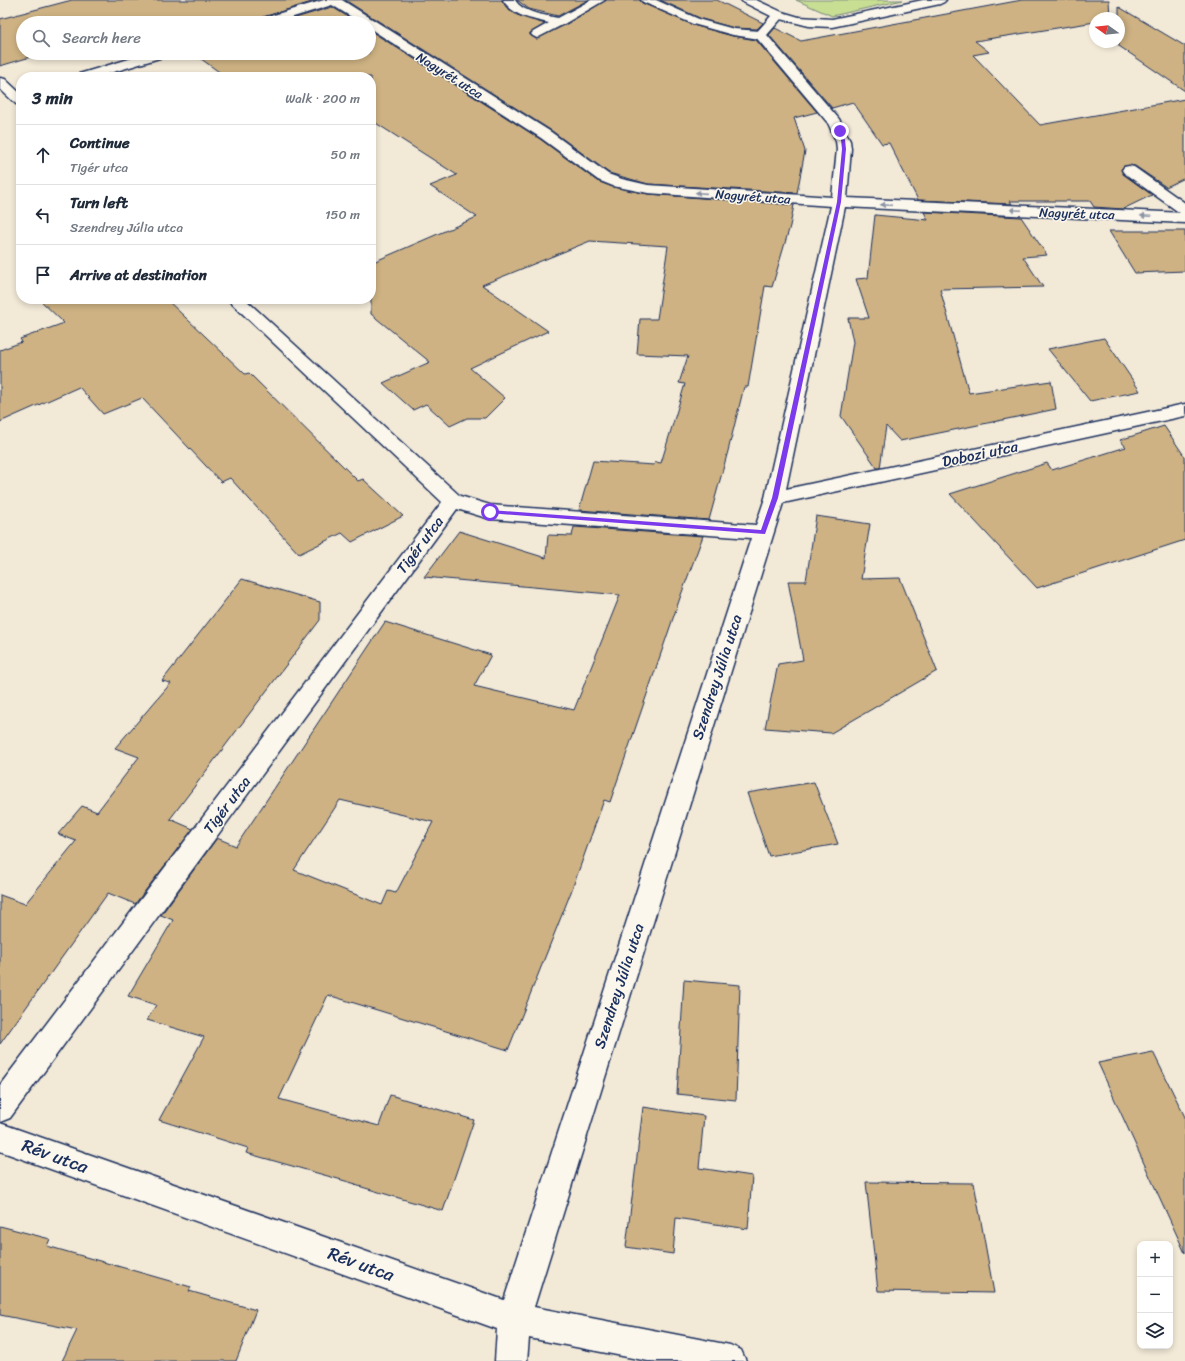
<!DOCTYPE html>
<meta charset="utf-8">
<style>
body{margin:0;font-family:Sriracha,sans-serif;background:#f6f6f7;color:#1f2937}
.controls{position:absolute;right:12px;bottom:12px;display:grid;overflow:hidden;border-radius:8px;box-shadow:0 2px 6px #0003}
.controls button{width:36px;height:36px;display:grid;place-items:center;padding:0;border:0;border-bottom:1px solid #e0e1e3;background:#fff;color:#1f2937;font:20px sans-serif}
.compass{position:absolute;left:1089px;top:12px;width:36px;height:36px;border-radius:50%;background:#fff;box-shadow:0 2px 6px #0003;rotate:285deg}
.stop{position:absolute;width:12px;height:12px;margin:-9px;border:3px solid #7c3aed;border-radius:50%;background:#fff}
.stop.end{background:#7c3aed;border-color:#fff;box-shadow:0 1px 4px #0008}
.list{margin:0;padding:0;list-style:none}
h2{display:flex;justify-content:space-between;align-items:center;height:52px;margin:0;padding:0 16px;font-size:17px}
h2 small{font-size:13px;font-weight:400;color:#747a83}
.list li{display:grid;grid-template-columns:26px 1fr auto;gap:12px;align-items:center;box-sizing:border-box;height:60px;padding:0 16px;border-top:1px solid #e0e1e3}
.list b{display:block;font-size:15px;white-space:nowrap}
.list p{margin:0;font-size:13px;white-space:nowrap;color:#747a83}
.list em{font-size:13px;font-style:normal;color:#747a83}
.icon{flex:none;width:22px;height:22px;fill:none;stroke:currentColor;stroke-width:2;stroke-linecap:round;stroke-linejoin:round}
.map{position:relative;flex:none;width:1185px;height:1361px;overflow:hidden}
.search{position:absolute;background:#fff;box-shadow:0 2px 6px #0003;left:16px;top:16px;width:360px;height:44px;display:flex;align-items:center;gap:10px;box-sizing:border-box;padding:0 14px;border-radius:22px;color:#747a83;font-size:15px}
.panel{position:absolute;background:#fff;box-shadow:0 2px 6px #0003;left:16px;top:72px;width:360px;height:232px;border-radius:16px}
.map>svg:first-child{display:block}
.green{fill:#c8de93;stroke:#728678}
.building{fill:#ceb283;stroke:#1b2f5e;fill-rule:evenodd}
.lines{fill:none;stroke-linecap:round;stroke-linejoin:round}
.service-casing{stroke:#1b2f5e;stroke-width:3}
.minor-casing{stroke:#1b2f5e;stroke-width:3}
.service{fill:#fbf7ec;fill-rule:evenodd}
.minor{fill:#fbf7ec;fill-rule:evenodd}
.oneway{fill:#8b93a5}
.route{fill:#7c3aed}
.labels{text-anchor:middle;stroke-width:3;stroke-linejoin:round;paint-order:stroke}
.far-street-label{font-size:13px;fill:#1b2f5e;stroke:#fbf7ec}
.street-label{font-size:15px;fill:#1b2f5e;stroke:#fbf7ec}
.near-street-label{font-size:18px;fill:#1b2f5e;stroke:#fbf7ec}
</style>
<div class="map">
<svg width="1185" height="1361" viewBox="0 0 1185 1361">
<rect width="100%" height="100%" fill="#f2e9d7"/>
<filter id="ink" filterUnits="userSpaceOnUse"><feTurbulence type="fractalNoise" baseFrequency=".025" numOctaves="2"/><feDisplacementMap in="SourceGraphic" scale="8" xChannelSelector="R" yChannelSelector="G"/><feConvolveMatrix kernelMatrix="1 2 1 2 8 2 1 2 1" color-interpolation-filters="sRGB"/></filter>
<g filter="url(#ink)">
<!-- green -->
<path class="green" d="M 796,0 L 903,0 L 832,16 Z"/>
<!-- building -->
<path class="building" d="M 72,0 L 318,0 L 257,19 L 254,23 L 23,23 L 23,53 L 44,53 L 0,66 L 0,19 Z
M 345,0 L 502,0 L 506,7 L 517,15 L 545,24 L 530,33 L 530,35 L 536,39 L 565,25 L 606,0 L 640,0 L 642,3 L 693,25 L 733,36 L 756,40 L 817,112 L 794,118 L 805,151 L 797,193 L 648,184 L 609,173 L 552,131 Z
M 517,0 L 588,0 L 558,16 L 529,9 Z
M 660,0 L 717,0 L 763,23 L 757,29 L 734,28 L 702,19 Z
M 1022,0 L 1109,0 L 1110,18 L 1095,18 L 1095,22 L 975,41 L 989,52 L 973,55 L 1040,125 L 1185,99 L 1185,178 L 1166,187 L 1135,166 L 1124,166 L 1121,169 L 1123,174 L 1152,195 L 1123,209 L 1094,207 L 1090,201 L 1010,201 L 1012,204 L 918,200 L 889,143 L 882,144 L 853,102 L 832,108 L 769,35 L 775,28 L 801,41 Z
M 332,7 L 358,23 L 279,23 Z
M 1119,7 L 1185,46 L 1185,91 L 1119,46 Z
M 369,30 L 540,139 L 597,181 L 613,187 L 648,194 L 794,205 L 790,226 L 772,287 L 765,286 L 748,387 L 744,387 L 728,451 L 709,520 L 579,510 L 593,461 L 654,465 L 655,462 L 661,463 L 685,384 L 679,383 L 688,356 L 637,354 L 640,319 L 657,319 L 668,246 L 590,241 L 482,285 L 548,331 L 470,368 L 505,398 L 485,418 L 467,418 L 450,426 L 426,404 L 413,410 L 383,383 L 430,362 L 371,314 L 371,263 L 477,217 L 430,186 L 457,175 L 371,120 L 371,77 L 226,77 L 193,53 L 369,53 Z
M 924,212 L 1021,217 L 1047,255 L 1023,257 L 1043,287 L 940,289 L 969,393 L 1051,381 L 1056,409 L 900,441 L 886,426 L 880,468 L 877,468 L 841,416 L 853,342 L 848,318 L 869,318 L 856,279 L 868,278 L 875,215 L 928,220 Z
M 1109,231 L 1185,231 L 1185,271 L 1135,273 Z
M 39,299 L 166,299 L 245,374 L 249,373 L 358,481 L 363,479 L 403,516 L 352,542 L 342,533 L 299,554 L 230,478 L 221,482 L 142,398 L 103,414 L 79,387 L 0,422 L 0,350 L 22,342 L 20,339 L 64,323 Z
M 1104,338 L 1140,391 L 1090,401 L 1048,349 Z
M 1164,426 L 1185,457 L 1185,540 L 1037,588 L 950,494 L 1047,463 L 1052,470 L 1126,447 L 1120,440 Z
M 816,516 L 870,524 L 861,579 L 900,578 L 937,671 L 831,733 L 765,728 L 778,664 L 803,660 L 788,581 L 806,581 Z
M 574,527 L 703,536 L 681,595 L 610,802 L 604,800 L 571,892 L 508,1050 L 328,995 L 279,1099 L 379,1126 L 390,1095 L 474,1120 L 443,1211 L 355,1185 L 356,1184 L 246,1153 L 248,1148 L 159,1120 L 204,1037 L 147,1020 L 156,1005 L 128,996 L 173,920 L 161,915 L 217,838 L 236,846 L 385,622 L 491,655 L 474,686 L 574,710 L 620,595 L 424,577 L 459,531 L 546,558 L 548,535 L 572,536 ZM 340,800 L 433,822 L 396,893 L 388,891 L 382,905 L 294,870 Z
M 242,579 L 320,602 L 320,620 L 170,819 L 193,829 L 135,904 L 108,893 L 0,1044 L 0,895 L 25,904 L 76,841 L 58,834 L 82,806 L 97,812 L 139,757 L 115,748 L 171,683 L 162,681 Z
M 814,782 L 838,844 L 769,856 L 747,793 Z
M 684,980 L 740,985 L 736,1100 L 677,1094 Z
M 1153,1052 L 1185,1117 L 1185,1253 L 1098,1063 Z
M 643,1107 L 704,1116 L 699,1168 L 752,1176 L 748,1229 L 676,1218 L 673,1254 L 626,1247 Z
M 866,1182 L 974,1183 L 994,1293 L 878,1291 Z
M 0,1226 L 50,1239 L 47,1246 L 191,1287 L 189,1291 L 256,1310 L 236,1361 L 62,1361 L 77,1330 L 0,1315 Z"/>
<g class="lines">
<defs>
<path id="service" d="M 503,0 L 515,0 C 523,13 544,15 558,18 L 591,0 L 605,0 L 564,24 L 537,38 L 533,36 L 531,34 L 533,32 L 549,23 C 531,19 513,16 503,0 Z
M 641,0 L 656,0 L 701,20 L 734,29 L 760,31 L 764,33 L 766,35 L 764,37 L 760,39 L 733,35 L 693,24 L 643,2 Z
M 1129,166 L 1134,167 L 1185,203 L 1185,214 L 1180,213 L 1124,173 L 1122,170 L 1124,167 Z"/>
<path id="minor" d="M 324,0 L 342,0 L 551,132 L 608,174 L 622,179 L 648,185 L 832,197 L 837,149 L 836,141 L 828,123 L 754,35 L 771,16 L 743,2 L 741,0 L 756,0 L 782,12 L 799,17 L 832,19 L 923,0 L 946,0 L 944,2 L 940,4 L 832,27 L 809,26 L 781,19 L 767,35 L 839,119 L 850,141 L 851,149 L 847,198 L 1185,213 L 1185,223 L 845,207 L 786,489 L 1185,404 L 1185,416 L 783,503 L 534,1307 L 730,1345 L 741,1350 L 746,1361 L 648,1361 L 529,1338 L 527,1361 L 495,1361 L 497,1329 L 0,1151 L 0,1123 L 504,1300 L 751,538 L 490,519 L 457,509 L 10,1118 L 0,1122 L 0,1085 L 442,502 L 227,299 L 245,299 L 460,496 L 490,505 L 756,525 L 765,498 L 831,206 L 648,193 L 613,186 L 598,180 L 541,138 L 369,28 L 369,23 L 361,23 L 332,5 L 274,23 L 255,23 L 257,20 Z
M 149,53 L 168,53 L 166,56 L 97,77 L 78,77 L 79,74 Z
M 0,78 L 5,79 L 21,94 L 21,105 L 16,104 L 0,89 Z"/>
</defs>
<!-- service casing -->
<use href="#service" class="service-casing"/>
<!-- minor casing -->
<use href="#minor" class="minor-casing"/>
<!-- service -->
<use href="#service" class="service"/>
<!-- minor -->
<use href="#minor" class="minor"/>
</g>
<!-- one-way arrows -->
<defs><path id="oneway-solid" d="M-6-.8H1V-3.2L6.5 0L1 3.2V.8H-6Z"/></defs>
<g class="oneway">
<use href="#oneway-solid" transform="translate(701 193) rotate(-176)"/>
<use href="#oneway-solid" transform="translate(886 205) rotate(-178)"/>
<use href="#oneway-solid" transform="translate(1016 210) rotate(-178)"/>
<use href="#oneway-solid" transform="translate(1146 216) rotate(-178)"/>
</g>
</g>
<!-- route -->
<path class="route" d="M 840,130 L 845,140 L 846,149 L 841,202 L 778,498 L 765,534 L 488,513 L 487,512 L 490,510 L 761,530 L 772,498 L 837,202 L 842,149 L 841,140 L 837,131 Z"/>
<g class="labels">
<!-- far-street labels -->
<g class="far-street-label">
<text transform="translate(450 75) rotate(32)" y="5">Nagyrét utca</text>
<text transform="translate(753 196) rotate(4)" y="5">Nagyrét utca</text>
<text transform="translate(1077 213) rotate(2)" y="5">Nagyrét utca</text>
</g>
<!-- street labels -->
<g class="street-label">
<text transform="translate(980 454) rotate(-12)" y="5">Dobozi utca</text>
<text transform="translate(420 545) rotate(-53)" y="5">Tigér utca</text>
<text transform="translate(717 677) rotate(-72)" y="5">Szendrey Júlia utca</text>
<text transform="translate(227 805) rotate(-53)" y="5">Tigér utca</text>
<text transform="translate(619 986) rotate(-72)" y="5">Szendrey Júlia utca</text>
</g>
<!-- near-street labels -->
<g class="near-street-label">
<text transform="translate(55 1156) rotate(20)" y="6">Rév utca</text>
<text transform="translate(361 1264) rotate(20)" y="6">Rév utca</text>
</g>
</g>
</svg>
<div class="controls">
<button>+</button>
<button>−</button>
<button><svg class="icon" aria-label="layers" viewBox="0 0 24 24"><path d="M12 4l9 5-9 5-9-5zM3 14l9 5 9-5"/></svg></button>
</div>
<svg class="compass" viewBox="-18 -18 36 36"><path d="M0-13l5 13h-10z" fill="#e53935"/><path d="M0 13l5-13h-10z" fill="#747a83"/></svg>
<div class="stop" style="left:490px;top:512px"></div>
<div class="stop end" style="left:840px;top:131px"></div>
<div class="search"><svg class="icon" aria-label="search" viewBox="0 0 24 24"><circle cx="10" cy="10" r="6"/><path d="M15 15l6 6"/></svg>Search here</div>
<section class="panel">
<h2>3 min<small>Walk · 200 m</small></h2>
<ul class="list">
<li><svg class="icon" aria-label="ahead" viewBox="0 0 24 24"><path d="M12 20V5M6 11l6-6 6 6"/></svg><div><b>Continue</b><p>Tigér utca</p></div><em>50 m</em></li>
<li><svg class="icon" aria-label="left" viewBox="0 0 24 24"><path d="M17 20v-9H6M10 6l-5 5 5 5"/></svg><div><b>Turn left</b><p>Szendrey Júlia utca</p></div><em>150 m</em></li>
<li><svg class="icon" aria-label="arrive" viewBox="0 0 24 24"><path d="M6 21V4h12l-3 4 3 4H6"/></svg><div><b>Arrive at destination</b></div></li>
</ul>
</section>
</div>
